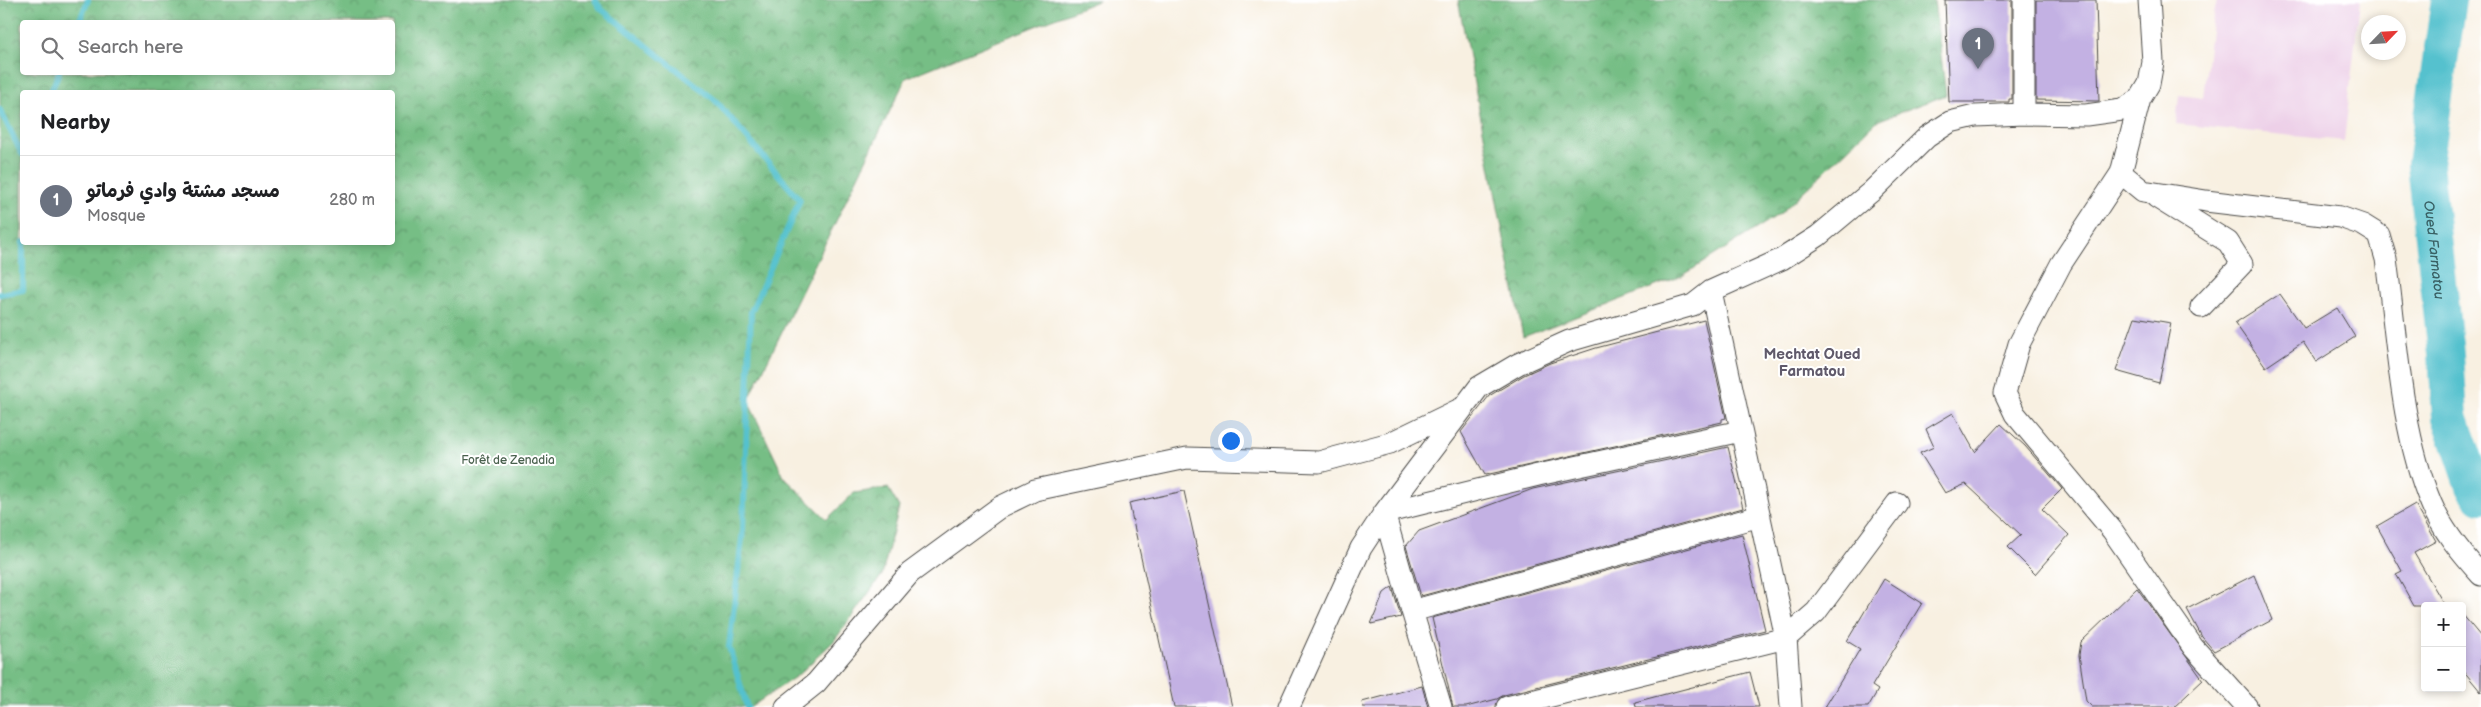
<!DOCTYPE html>
<meta charset="utf-8">
<style>
body{margin:0;font-family:"Balsamiq Sans","Playpen Sans Arabic",sans-serif;background:#f6f6f6;color:#202124}
.controls{position:absolute;right:15px;bottom:15px;display:grid;overflow:hidden;border-radius:5px;box-shadow:0 2px 8px #0003}
.controls button{width:45px;height:45px;display:grid;place-items:center;padding:0;border:0;border-bottom:1px solid #e0e0e0;background:#fff;color:#202124;font:25px sans-serif}
.compass{position:absolute;left:2361px;top:15px;width:45px;height:45px;border-radius:50%;background:#fff;box-shadow:0 2px 8px #0003;rotate:65deg}
.you{position:absolute;left:1230px;top:440px;width:18px;height:18px;margin:-12px;border:4px solid #fff;border-radius:50%;background:#1a73e8;box-shadow:0 0 0 8px #1a73e833}
.badge{display:grid;place-items:center;width:32px;height:32px;border-radius:50%;background:#b5179e;color:#fff;font-size:16px;font-weight:700}
.pin{position:absolute;translate:-50% -41px;filter:drop-shadow(0 1px 2px #0008)}
.pin::after{content:'';position:absolute;top:26px;width:18px;height:15px;background:inherit;clip-path:polygon(0 0,100% 0,50% 100%)}
.list{margin:0;padding:0;list-style:none}
h2{display:flex;justify-content:space-between;align-items:center;height:65px;margin:0;padding:0 20px;font-size:21px}
h2 small{font-size:16px;font-weight:400;color:#757577}
.list li{display:grid;grid-template-columns:32px 1fr auto;gap:15px;align-items:center;box-sizing:border-box;height:90px;padding:0 20px;border-top:1px solid #e0e0e0}
.list b{display:block;font-size:19px;white-space:nowrap}
.list p{margin:0;font-size:16px;white-space:nowrap;color:#757577}
.list em{font-size:16px;font-style:normal;color:#757577}
.icon{flex:none;width:28px;height:28px;fill:none;stroke:currentColor;stroke-width:2;stroke-linecap:round;stroke-linejoin:round}
.map{position:relative;flex:none;width:2481px;height:707px;overflow:hidden}
.search{position:absolute;background:#fff;box-shadow:0 2px 8px #0003;left:20px;top:20px;width:375px;height:55px;display:flex;align-items:center;gap:12px;box-sizing:border-box;padding:0 18px;border-radius:5px;color:#757577;font-size:19px}
.panel{position:absolute;background:#fff;box-shadow:0 2px 8px #0003;left:20px;top:90px;width:375px;height:155px;border-radius:5px}
.map>svg:first-child{display:block}
.built{fill:#edd0e8}
.forest{fill:url(#forest-crowns);stroke:#507458;fill-rule:evenodd}
.lines{fill:none;stroke-linecap:round;stroke-linejoin:round}
.stream{stroke:#54c1ce;stroke-width:6}
.river{stroke:#54c1ce;stroke-width:36}
.building{fill:#c3b1e3}
.street-casing{stroke:#4a4946;stroke-width:23}
.street{stroke:#fff;stroke-width:21}
.labels{text-anchor:middle;stroke-width:4;stroke-linejoin:round;paint-order:stroke}
.park-label{font-size:12px;fill:#4a614e;stroke:#fff}
.water-label{font-size:14px;font-style:italic;fill:#396064;stroke:#fff}
.quarter-label{font-size:15px;font-weight:bold;fill:#605a6b;stroke:#fff}
</style>
<div class="map">
<svg width="2481" height="707" viewBox="0 0 2481 707">
<defs>
<pattern id="forest-crowns" width="20" height="18" patternUnits="userSpaceOnUse" patternTransform="scale(1.25)"><rect width="20" height="18" fill="#76be85"/><path d="M2 6a3 3 0 1 1 6 0M12 15a3 3 0 1 1 6 0" fill="none" stroke="#619b6d"/></pattern>
</defs>
<rect width="100%" height="100%" fill="#fff"/>
<filter id="ink" filterUnits="userSpaceOnUse"><feTurbulence type="fractalNoise" baseFrequency=".02" numOctaves="2"/><feDisplacementMap in="SourceGraphic" scale="10" xChannelSelector="R" yChannelSelector="G"/><feConvolveMatrix kernelMatrix="1 2 1 2 8 2 1 2 1" color-interpolation-filters="sRGB"/></filter>
<filter id="wash" filterUnits="userSpaceOnUse"><feTurbulence type="fractalNoise" baseFrequency=".0096" numOctaves="4" result="noise"/><feDisplacementMap in="SourceGraphic" scale="20" xChannelSelector="R" yChannelSelector="G"/><feGaussianBlur stdDeviation="1.12" result="paint"/><feColorMatrix in="noise" values="0 0 0 0 0 0 0 0 0 0 0 0 0 0 0 0 0 1.4 0 .05"/><feComposite in="paint" operator="in"/></filter>
<g filter="url(#wash)">
<rect width="100%" height="100%" fill="#f8f0e1"/>
<!-- built -->
<path class="built" d="M 2217,0 L 2360,0 L 2344,141 L 2176,124 L 2179,95 L 2203,98 L 2212,22 Z"/>
<!-- forest -->
<path class="forest" d="M 0,0 L 1100,0 L 906,78 L 748,401 L 784,477 L 827,519 L 854,493 L 888,488 L 899,507 L 882,575 L 834,641 L 798,675 L 751,707 L 0,707 ZM 22,22 L 392,22 L 392,72 L 22,72 ZM 22,92 L 392,92 L 392,242 L 22,242 Z
M 1458,0 L 1934,0 L 1946,95 L 1877,121 L 1781,213 L 1682,276 L 1523,337 Z"/>
<g class="lines">
<!-- stream -->
<path class="stream" d="M 595,0 L 601,9 L 715,100 L 800,200 L 751,312 L 743,530 L 729,647 L 747,707
M 79,22 L 88,0
M 51,92 L 59,72
M 0,110 L 22,154
M 0,294 L 23,290 L 23,242"/>
<!-- river -->
<path class="river" id="s1" d="M 2449,0 L 2425,165 L 2446,354 L 2450,417 L 2474,486 L 2481,496"/>
</g>
<g id="blocks">
<!-- building -->
<path class="building" d="M 1945,0 L 2012,0 L 2012,99 L 2009,99 L 2009,102 L 1949,102 Z
M 2036,0 L 2096,0 L 2099,101 L 2036,100 Z
M 2280,294 L 2304,328 L 2337,308 L 2355,337 L 2316,362 L 2303,342 L 2266,367 L 2235,323 Z
M 2135,317 L 2171,323 L 2159,383 L 2116,371 Z
M 1704,320 L 1726,418 L 1722,419 L 1722,422 L 1485,475 L 1461,432 L 1489,396 L 1524,375 L 1550,363 L 1596,348 Z
M 1953,413 L 1975,452 L 2001,424 L 2025,446 L 2062,489 L 2042,509 L 2069,535 L 2035,574 L 2008,547 L 2021,535 L 1966,484 L 1945,493 L 1920,453 L 1934,447 L 1926,429 Z
M 1728,447 L 1743,508 L 1421,596 L 1406,546 L 1419,531 L 1533,489 Z
M 1184,491 L 1232,707 L 1174,707 L 1129,503 Z
M 2415,504 L 2436,541 L 2414,553 L 2445,606 L 2414,606 L 2396,574 L 2402,571 L 2377,526 Z
M 1742,534 L 1765,630 L 1504,695 L 1497,699 L 1466,707 L 1453,707 L 1432,618 Z
M 2254,575 L 2272,620 L 2214,651 L 2202,637 L 2187,609 Z
M 1884,579 L 1922,603 L 1872,686 L 1878,690 L 1868,707 L 1825,707 L 1860,649 L 1847,641 Z
M 1392,587 L 1401,617 L 1371,624 L 1384,593 Z
M 2137,588 L 2203,680 L 2174,707 L 2092,707 L 2086,701 L 2079,655 L 2081,642 Z
M 2462,614 L 2481,637 L 2481,692 L 2462,669 Z
M 1750,672 L 1759,707 L 1636,707 L 1635,702 Z
M 1422,686 L 1428,707 L 1363,707 L 1362,702 Z"/>
</g>
</g>
<g filter="url(#ink)">
<use href="#blocks" fill-opacity="0" stroke="#4a4946" stroke-width="1"/>
<g class="lines">
<defs>
<path id="street" d="M 2024,0 L 2024,114
M 2140,99 L 2121,173 L 2061,264 L 2019,344 L 2005,393 L 2015,414 L 2112,530 L 2193,647 L 2247,707
M 2121,173 L 2143,191 L 2206,201 L 2340,217 L 2363,225 L 2379,235 L 2386,259 C 2397,338 2400,429 2431,503 C 2442,530 2462,554 2481,575
M 2156,197 L 2228,242 L 2242,264 L 2201,307
M 1711,291 L 1786,638 L 1791,707
M 1412,611 L 1384,513 L 1538,475 L 1741,431
M 786,707 L 816,683 L 910,573 L 1000,507 L 1035,490 L 1187,458 L 1319,462 L 1390,443 L 1460,409
M 1289,707 L 1361,548 L 1384,513 L 1479,387 L 1518,364 L 1569,341 L 1693,305 L 1711,291 L 1782,259 L 1818,236 L 1872,191 L 1927,137 L 1950,122 L 1975,116 L 2024,114 L 2086,115 L 2122,110 L 2140,99 L 2149,84 L 2153,62 L 2149,0
M 1441,707 L 1412,611 L 1760,516
M 1507,707 L 1786,638 L 1816,612 L 1897,503"/>
</defs>
<!-- street casing -->
<use href="#street" class="street-casing"/>
<!-- street -->
<use href="#street" class="street"/>
</g>
</g>
<g class="labels">
<!-- park labels -->
<g class="park-label">
<text x="508" y="464">Forêt de Zenadia</text>
</g>
<!-- water labels -->
<g class="water-label">
<text dy="5" stroke="none"><textPath href="#s1" startOffset="252">Oued Farmatou</textPath></text>
</g>
<!-- quarter labels -->
<g class="quarter-label">
<text x="1812" y="359">Mechtat Oued<tspan x="1812" dy="17">Farmatou</tspan></text>
</g>
</g>
</svg>
<div class="controls">
<button>+</button>
<button>−</button>
</div>
<svg class="compass" viewBox="-18 -18 36 36"><path d="M0-13l5 13h-10z" fill="#e53935"/><path d="M0 13l5-13h-10z" fill="#757577"/></svg>
<div class="you"></div>
<div class="pin badge" style="left:1978px;top:69px;background:#6b7280">1</div>
<div class="search"><svg class="icon" aria-label="search" viewBox="0 0 24 24"><circle cx="10" cy="10" r="6"/><path d="M15 15l6 6"/></svg>Search here</div>
<section class="panel">
<h2>Nearby<small></small></h2>
<ul class="list">
<li><span class="badge" style="background:#6b7280">1</span><div><b>مسجد مشتة وادي فرماتو</b><p>Mosque</p></div><em>280 m</em></li>
</ul>
</section>
</div>
